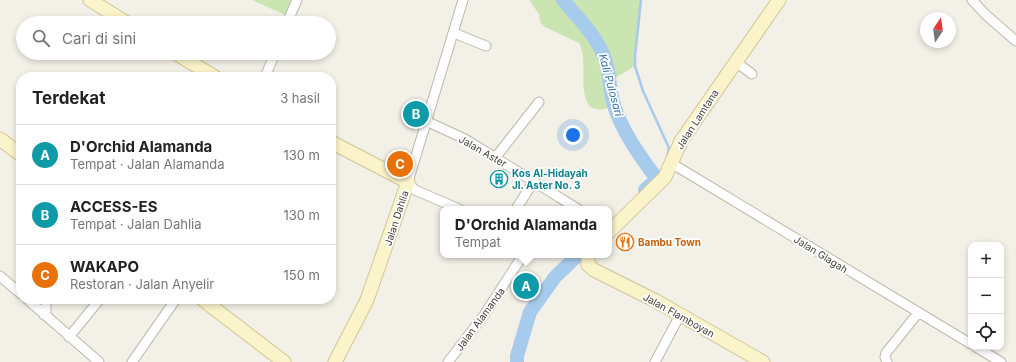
<!DOCTYPE html>
<html lang="id">
<meta charset="utf-8">
<style>
body{margin:0;font-family:Inter,sans-serif;background:#f2f2f2;color:#222}
.controls{position:absolute;right:12px;bottom:12px;display:grid;overflow:hidden;border-radius:8px;box-shadow:0 2px 6px #0003}
.controls button{width:36px;height:36px;display:grid;place-items:center;padding:0;border:0;border-bottom:1px solid #e0e0e0;background:#fff;color:#222;font:20px sans-serif}
.compass{position:absolute;left:920px;top:12px;width:36px;height:36px;border-radius:50%;background:#fff;box-shadow:0 2px 6px #0003;rotate:13deg}
.you{position:absolute;left:573px;top:135px;width:14px;height:14px;margin:-10px;border:3px solid #fff;border-radius:50%;background:#1a73e8;box-shadow:0 0 0 6px #1a73e833}
.badge{display:grid;place-items:center;width:26px;height:26px;border-radius:50%;background:#0f766e;color:#fff;font-size:13px;font-weight:700}
.pin{position:absolute;translate:-50% -50%;border:2px solid #fff;box-shadow:0 1px 4px #0006}
.popup{position:absolute;left:440px;top:206px;width:172px;height:52px;box-sizing:border-box;display:grid;place-content:center;border-radius:8px;background:#fff;filter:drop-shadow(0 1px 3px #0005);font-size:13px;white-space:nowrap;color:#767676}
.popup b{font-size:15px;color:#222}
.popup::after{content:'';position:absolute;left:50%;top:100%;margin-left:-8px;border:8px solid transparent;border-top-color:#fff}
.list{margin:0;padding:0;list-style:none}
h2{display:flex;justify-content:space-between;align-items:center;height:52px;margin:0;padding:0 16px;font-size:17px}
h2 small{font-size:13px;font-weight:400;color:#767676}
.list li{display:grid;grid-template-columns:26px 1fr auto;gap:12px;align-items:center;box-sizing:border-box;height:60px;padding:0 16px;border-top:1px solid #e0e0e0}
.list b{display:block;font-size:15px;white-space:nowrap}
.list p{margin:0;font-size:13px;white-space:nowrap;color:#767676}
.list em{font-size:13px;font-style:normal;color:#767676}
.icon{flex:none;width:22px;height:22px;fill:none;stroke:currentColor;stroke-width:2;stroke-linecap:round;stroke-linejoin:round}
.map{position:relative;flex:none;width:1016px;height:362px;overflow:hidden}
.search{position:absolute;background:#fff;box-shadow:0 2px 6px #0003;left:16px;top:16px;width:320px;height:44px;display:flex;align-items:center;gap:10px;box-sizing:border-box;padding:0 14px;border-radius:22px;color:#767676;font-size:15px}
.panel{position:absolute;background:#fff;box-shadow:0 2px 6px #0003;left:16px;top:72px;width:320px;height:232px;border-radius:16px}
.map>svg:first-child{display:block}
.green{fill:#cae5b2}
.lines{fill:none;stroke-linecap:round;stroke-linejoin:round}
.stream{stroke:#a7cbec;stroke-width:2.5}
.river{stroke:#a7cbec;stroke-width:14}
.street-casing{stroke:#beb8ab;stroke-width:11}
.secondary-casing{stroke:#d0c599;stroke-width:15}
.street{stroke:#fff;stroke-width:9}
.secondary{stroke:#fbf3c9;stroke-width:13}
.labels{text-anchor:middle;stroke-width:3.5;stroke-linejoin:round;paint-order:stroke}
.street-label{font-size:10px;fill:#454137;stroke:#fff}
.culture-label{font-size:10px;font-weight:bold;fill:#0d838f;stroke:#fff;text-anchor:start}
.food-label{font-size:10px;font-weight:bold;fill:#c56008;stroke:#fff;text-anchor:start}
.water-label{font-size:11px;font-style:italic;fill:#3671ab;stroke:#fff}
</style>
<div class="map">
<svg width="1016" height="362" viewBox="0 0 1016 362">
<rect width="100%" height="100%" fill="#f3f0e7"/>
<!-- green -->
<path class="green" d="M 252,0 L 297,0 L 290,17 Z
M 529,0 L 641,0 L 635,56 L 635,66 L 610,81 L 615,106 L 600,110 L 590,107 C 577,89 589,62 579,43 L 543,26 L 540,21 L 539,14 Z"/>
<g class="lines">
<!-- stream -->
<path class="stream" d="M 641,0 L 635,56 L 635,66 L 643,91 L 669,148 L 667,159"/>
<!-- river -->
<path class="river" d="M 563,0 C 577,17 594,33 603,54 C 610,69 609,86 613,102 C 621,130 639,155 657,179 L 645,190
M 517,362 L 517,356 L 530,312 L 555,277 L 578,255"/>
<defs>
<path id="street" d="M 972,0 L 986,15 L 1016,41
M 287,23 L 297,0
M 454,33 L 486,46
M 736,62 L 752,74
M 265,77 L 275,53
M 426,121 L 465,139 L 578,209
M 495,158 L 539,102
M 671,163 L 971,344
M 459,209 L 415,190 L 408,182 L 463,0
M 516,209 L 534,181
M 0,276 L 21,294
M 27,299 L 99,362
M 44,315 L 46,311 L 46,299
M 69,337 L 100,299
M 976,347 L 1001,362
M 132,362 L 176,299
M 448,362 L 484,315 L 523,255
M 655,362 L 680,315
M 887,362 L 885,357 L 886,353 L 918,313"/>
<path id="secondary" d="M 90,0 L 127,23
M 175,53 L 215,77
M 0,139 L 21,155
M 331,142 L 408,182 L 367,300 L 335,362
M 609,232 L 665,177 L 681,141 L 779,0
M 588,255 L 588,265 L 594,270 L 656,301 L 763,362
M 202,299 L 284,362"/>
</defs>
<!-- street casing -->
<use href="#street" class="street-casing"/>
<!-- secondary casing -->
<use href="#secondary" class="secondary-casing"/>
<!-- street -->
<use href="#street" class="street"/>
<!-- secondary -->
<use href="#secondary" class="secondary"/>
</g>
<!-- icons -->
<defs>
<symbol id="building-ring" viewBox="-11 -11 22 22"><circle r="9.5" fill="#fff" stroke="#0f9aa8" stroke-width="1.5"/><path d="M-4-6H4V6H1V3H-1V6H-4ZM-2.5-4.3h1.7v1.8h-1.7ZM.8-4.3h1.7v1.8H.8ZM-2.5-1h1.7V.8h-1.7ZM.8-1h1.7V.8H.8Z" fill="#0f9aa8"/></symbol>
<symbol id="restaurant-ring" viewBox="-11 -11 22 22"><circle r="9.5" fill="#fff" stroke="#e8710a" stroke-width="1.5"/><path d="M-5-6h1v4h1v-4h1v4h1v-4h1v5L-1.5 .5V6h-2V.5L-5-1ZM5-6V6H3V1.5H1.5Q1.5-4 5-6Z" fill="#e8710a"/></symbol>
</defs>
<g fill-rule="evenodd">
<use href="#building-ring" x="489" y="169" width="20" height="20"/>
<use href="#restaurant-ring" x="615" y="232" width="20" height="20"/>
</g>
<g class="labels">
<!-- street labels -->
<g class="street-label">
<text transform="translate(697 119) rotate(-57)" y="4">Jalan Lamtana</text>
<text transform="translate(483 151) rotate(30)" y="4">Jalan Aster</text>
<text transform="translate(396 218) rotate(-72)" y="4">Jalan Dahlia</text>
<text transform="translate(821 254) rotate(32)" y="4">Jalan Glagah</text>
<text transform="translate(679 315) rotate(29)" y="4">Jalan Flamboyan</text>
<text transform="translate(480 319) rotate(-54)" y="4">Jalan Alamanda</text>
</g>
<!-- culture labels -->
<g class="culture-label">
<text x="512" y="177">Kos Al-Hidayah<tspan x="512" dy="12">Jl. Aster No. 3</tspan></text>
</g>
<!-- food labels -->
<g class="food-label">
<text x="638" y="246">Bambu Town</text>
</g>
<!-- water labels -->
<g class="water-label">
<text transform="translate(611 85) rotate(75)" y="4">Kali Pulosari</text>
</g>
</g>
</svg>
<div class="controls">
<button>+</button>
<button>−</button>
<button><svg class="icon" aria-label="locate" viewBox="0 0 24 24"><circle cx="12" cy="12" r="6"/><path d="M12 2v4M12 18v4M2 12h4M18 12h4"/></svg></button>
</div>
<svg class="compass" viewBox="-18 -18 36 36"><path d="M0-13l5 13h-10z" fill="#e53935"/><path d="M0 13l5-13h-10z" fill="#767676"/></svg>
<div class="you"></div>
<div class="pin badge" style="left:526px;top:286px;background:#0f9aa8">A</div>
<div class="popup"><b>D'Orchid Alamanda</b>Tempat</div>
<div class="pin badge" style="left:416px;top:114px;background:#0f9aa8">B</div>
<div class="pin badge" style="left:400px;top:164px;background:#e8710a">C</div>
<div class="search"><svg class="icon" aria-label="search" viewBox="0 0 24 24"><circle cx="10" cy="10" r="6"/><path d="M15 15l6 6"/></svg>Cari di sini</div>
<section class="panel">
<h2>Terdekat<small>3 hasil</small></h2>
<ul class="list">
<li><span class="badge" style="background:#0f9aa8">A</span><div><b>D'Orchid Alamanda</b><p>Tempat · Jalan Alamanda</p></div><em>130 m</em></li>
<li><span class="badge" style="background:#0f9aa8">B</span><div><b>ACCESS-ES</b><p>Tempat · Jalan Dahlia</p></div><em>130 m</em></li>
<li><span class="badge" style="background:#e8710a">C</span><div><b>WAKAPO</b><p>Restoran · Jalan Anyelir</p></div><em>150 m</em></li>
</ul>
</section>
</div>
